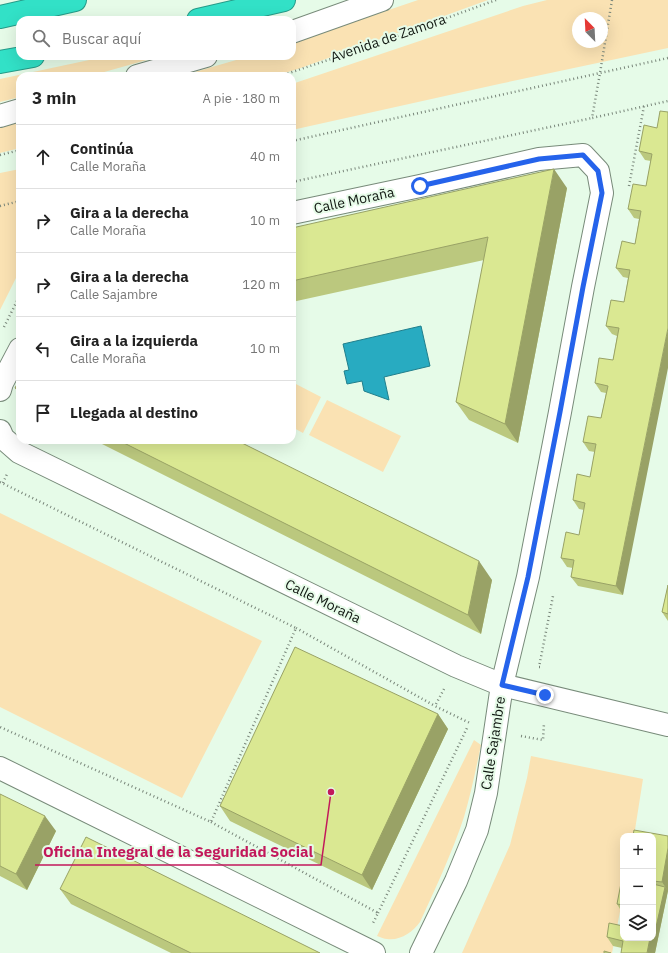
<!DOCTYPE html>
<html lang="es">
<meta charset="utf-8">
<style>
body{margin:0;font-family:"IBM Plex Sans",sans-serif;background:#f2f2f2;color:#222}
.controls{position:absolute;right:12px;bottom:12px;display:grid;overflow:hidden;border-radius:8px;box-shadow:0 4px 16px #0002}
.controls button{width:36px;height:36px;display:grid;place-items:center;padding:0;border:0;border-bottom:1px solid #e0e0e0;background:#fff;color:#222;font:20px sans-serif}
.compass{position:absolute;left:572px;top:12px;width:36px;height:36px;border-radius:50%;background:#fff;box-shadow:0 4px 16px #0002;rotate:336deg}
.stop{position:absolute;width:12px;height:12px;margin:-9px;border:3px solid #2563eb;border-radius:50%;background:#fff}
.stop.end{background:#2563eb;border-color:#fff;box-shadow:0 1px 4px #0008}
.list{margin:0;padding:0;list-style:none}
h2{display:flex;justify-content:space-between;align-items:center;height:52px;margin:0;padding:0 16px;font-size:17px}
h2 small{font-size:13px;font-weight:400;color:#767676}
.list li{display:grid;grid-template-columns:26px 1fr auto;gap:12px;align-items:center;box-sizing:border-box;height:64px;padding:0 16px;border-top:1px solid #e0e0e0}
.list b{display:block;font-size:15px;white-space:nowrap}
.list p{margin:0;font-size:13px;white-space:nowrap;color:#767676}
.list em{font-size:13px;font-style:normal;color:#767676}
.icon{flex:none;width:22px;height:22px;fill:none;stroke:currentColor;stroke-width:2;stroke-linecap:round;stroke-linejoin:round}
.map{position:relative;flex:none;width:668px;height:953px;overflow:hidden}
.search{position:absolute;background:#fff;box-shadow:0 4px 16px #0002;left:16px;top:16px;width:280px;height:44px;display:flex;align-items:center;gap:10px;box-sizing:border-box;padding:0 14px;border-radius:12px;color:#767676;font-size:15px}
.panel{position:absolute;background:#fff;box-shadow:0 4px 16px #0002;left:16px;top:72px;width:280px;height:372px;border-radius:12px}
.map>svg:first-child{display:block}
.green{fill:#fae2b3;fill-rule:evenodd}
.water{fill:#28abc1;stroke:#217f8c}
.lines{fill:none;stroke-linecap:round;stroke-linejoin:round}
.minor-casing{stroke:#788b7a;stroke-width:24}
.highway-casing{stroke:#269b88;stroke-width:24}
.path{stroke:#79867a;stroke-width:2.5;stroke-dasharray:1 3;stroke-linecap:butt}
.minor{stroke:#fff;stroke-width:22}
.highway{stroke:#32e1c7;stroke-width:22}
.wall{fill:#bbc87e}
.shaded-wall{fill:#99a266}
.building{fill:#dae892;stroke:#99a266}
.route{stroke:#2563eb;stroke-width:5}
.labels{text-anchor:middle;stroke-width:4;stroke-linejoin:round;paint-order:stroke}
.street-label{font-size:14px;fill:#111812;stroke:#e6fbe8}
.leader{fill:none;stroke:#c2185b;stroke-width:1.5}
.callout-dot{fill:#c2185b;stroke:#e6fbe8;stroke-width:1.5}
.callout-label{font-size:15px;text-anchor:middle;font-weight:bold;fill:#c2185b;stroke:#e6fbe8;stroke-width:4;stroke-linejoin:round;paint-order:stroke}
</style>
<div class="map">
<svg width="668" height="953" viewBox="0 0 668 953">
<rect width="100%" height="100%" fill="#e6fbe8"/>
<!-- green -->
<path class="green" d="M 418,0 L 488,0 L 298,69 L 274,76 L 181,76 L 250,56 L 292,56 L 292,43 Z
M 547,0 L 668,0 L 668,48 L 499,84 L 292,130 L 292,84 L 523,6 ZM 578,18 L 602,18 L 602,42 L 578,42 Z
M 108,56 L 161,56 L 90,76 L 20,76 L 20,97 L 0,102 L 0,79 Z
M 20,122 L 20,148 L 0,153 L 0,128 Z
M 20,169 L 20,270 L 0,310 L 0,173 Z
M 292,382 L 321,397 L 303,433 L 292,427 Z
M 327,400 L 401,436 L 383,472 L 309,435 Z
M 0,513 L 262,641 L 182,798 L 0,707 Z
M 474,740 L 481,745 C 476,769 471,793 464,817 C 452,853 436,887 420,922 C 413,932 400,941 387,939 C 384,939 381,937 377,936 Z
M 531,756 L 643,779 L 634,836 L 623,836 L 623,896 L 612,953 L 462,953 L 510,845 L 527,778 Z"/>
<!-- water -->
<path class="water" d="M 421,326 L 430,366 L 384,377 L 389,400 L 364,391 L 362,381 L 347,384 L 344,371 L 349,370 L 343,344 Z"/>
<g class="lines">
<defs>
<path id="minor" d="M 292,32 L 382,0
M 137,76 L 206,56
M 0,116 L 20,110
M 292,213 L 420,186 L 539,159 L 583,155 L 598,171 L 602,193 L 583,287 L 560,412 L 528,577 L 502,685 L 486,793 L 477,830 L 456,881 L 421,953
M 0,390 L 2,383 L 20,349
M 0,431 L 3,438 L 19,452 L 456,666 L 502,685 L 668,725
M 0,768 L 374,953"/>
<path id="highway" d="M 0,17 L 75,0
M 198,20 L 284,0
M 0,62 L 33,56"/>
</defs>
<!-- minor casing -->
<use href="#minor" class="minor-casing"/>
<!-- highway casing -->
<use href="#highway" class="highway-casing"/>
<!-- path -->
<path class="path" d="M 612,0 L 600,73 L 592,118 L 668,101
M 280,76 L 370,46 L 496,0
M 292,141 L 668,58
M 0,155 L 20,150
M 292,182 L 592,118
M 629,186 L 644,106
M 0,206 L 20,201
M 4,327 L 20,295
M 0,482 L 296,628 L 211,822 L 0,727
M 3,483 L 7,474
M 296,628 L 435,706
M 540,667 L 539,667 L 553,596
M 444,689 L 435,706 L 470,723
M 521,736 L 543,740 L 544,723
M 211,822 L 378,913 L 373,923
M 378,913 L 467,728"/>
<!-- minor -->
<use href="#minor" class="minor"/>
<!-- highway -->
<use href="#highway" class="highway"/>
</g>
<!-- wall -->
<path class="wall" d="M 657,128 L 623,595 L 578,586 L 571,577 L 573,568 L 567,567 L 561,558 L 579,535 L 584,510 L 579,509 L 573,500 L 590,477 L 595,452 L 589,451 L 583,442 L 601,418 L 606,393 L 601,392 L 595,383 L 613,360 L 617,336 L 612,334 L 606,326 L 624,302 L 628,278 L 623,277 L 616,268 L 635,244 L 639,219 L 634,218 L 628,209 L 646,186 L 651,161 L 645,160 L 639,151 Z
M 567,188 L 518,443 L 469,420 L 456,402 L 484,260 L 292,302 L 292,228 Z
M 20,379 L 20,395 L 15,388 Z
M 94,440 L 236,440 L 492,580 L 481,634 Z
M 668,585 L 668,621 L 662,612 Z
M 438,714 L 448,729 L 372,890 L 230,821 L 220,806 Z
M 0,794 L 56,831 L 27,890 L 0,876 Z
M 653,836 L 668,836 L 668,890 L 655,953 L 622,948 L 613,946 L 607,937 L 653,938 Z
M 623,878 L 623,910 L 620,909 L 617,904 Z
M 60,889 L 320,953 L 171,953 L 71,904 Z"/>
<!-- shaded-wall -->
<path class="shaded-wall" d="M 554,169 L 567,188 L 518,443 L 505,424 Z
M 668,328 L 668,368 L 623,595 L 616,586 Z
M 479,561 L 492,580 L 481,634 L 468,615 Z
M 438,714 L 448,729 L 372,890 L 362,875 Z
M 45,816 L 56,831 L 27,890 L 16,874 Z
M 668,848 L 668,891 L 662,882 Z
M 665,887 L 668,891 L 655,953 L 647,953 L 650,938 L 653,938 L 653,934 Z"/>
<!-- building -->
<path class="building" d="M 660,111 L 668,112 L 668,328 L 616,586 L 571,577 L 574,560 L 561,558 L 566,532 L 579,535 L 585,503 L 573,500 L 577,474 L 590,477 L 596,444 L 583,442 L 588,416 L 601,418 L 608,386 L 595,383 L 599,358 L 613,360 L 619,328 L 606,326 L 611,300 L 624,302 L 630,270 L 616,268 L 622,241 L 635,244 L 641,211 L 628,209 L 633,184 L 646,186 L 652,154 L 639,151 L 644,125 L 657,128 Z
M 554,169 L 505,424 L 456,402 L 488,237 L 292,281 L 292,228 Z
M 20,379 L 20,391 L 15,388 Z
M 118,440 L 236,440 L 479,561 L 468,615 Z
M 668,585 L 668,614 L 662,612 Z
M 295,647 L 438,714 L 362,875 L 220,806 Z
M 0,794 L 45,816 L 16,874 L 0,866 Z
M 634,830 L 668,836 L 668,848 L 662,882 L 653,881 L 653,836 L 633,836 Z
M 86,837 L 320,953 L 191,953 L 60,889 Z
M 622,878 L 623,878 L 623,905 L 617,904 Z
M 653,884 L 665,887 L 654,936 L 653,934 Z
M 609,923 L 623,926 L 623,938 L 650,938 L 647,953 L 621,953 L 623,941 L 607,937 Z
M 604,951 L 611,953 L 604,953 Z"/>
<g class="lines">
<!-- route -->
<path class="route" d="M 420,186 L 539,159 L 583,155 L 598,171 L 602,193 L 583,287 L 560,412 L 528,577 L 502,685 L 545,695"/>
</g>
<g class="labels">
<!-- street labels -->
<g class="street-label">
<text transform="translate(388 38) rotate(-19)" y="5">Avenida de Zamora</text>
<text transform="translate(354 200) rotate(-12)" y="5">Calle Moraña</text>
<text transform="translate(323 601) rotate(26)" y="5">Calle Moraña</text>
<text transform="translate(493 743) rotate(-81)" y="5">Calle Sajambre</text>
</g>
</g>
<!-- callouts -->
<path class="leader" d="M331 792L321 865H35"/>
<circle class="callout-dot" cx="331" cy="792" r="4"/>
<g class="callout-label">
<text x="178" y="857">Oficina Integral de la Seguridad Social</text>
</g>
</svg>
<div class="controls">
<button>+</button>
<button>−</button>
<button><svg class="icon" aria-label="layers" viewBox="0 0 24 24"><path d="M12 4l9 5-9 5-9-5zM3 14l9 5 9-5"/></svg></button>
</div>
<svg class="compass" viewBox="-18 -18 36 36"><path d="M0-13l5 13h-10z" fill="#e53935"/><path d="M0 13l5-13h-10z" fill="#767676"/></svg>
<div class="stop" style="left:420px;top:186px"></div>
<div class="stop end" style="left:545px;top:695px"></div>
<div class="search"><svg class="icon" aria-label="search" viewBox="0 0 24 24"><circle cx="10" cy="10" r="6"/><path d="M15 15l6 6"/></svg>Buscar aquí</div>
<section class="panel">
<h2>3 min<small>A pie · 180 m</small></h2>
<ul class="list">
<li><svg class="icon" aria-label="ahead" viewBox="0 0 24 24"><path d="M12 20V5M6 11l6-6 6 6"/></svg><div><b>Continúa</b><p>Calle Moraña</p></div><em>40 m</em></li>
<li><svg class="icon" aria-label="right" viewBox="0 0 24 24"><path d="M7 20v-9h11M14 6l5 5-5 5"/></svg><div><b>Gira a la derecha</b><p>Calle Moraña</p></div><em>10 m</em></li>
<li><svg class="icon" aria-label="right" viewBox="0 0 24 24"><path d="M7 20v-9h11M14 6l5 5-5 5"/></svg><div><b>Gira a la derecha</b><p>Calle Sajambre</p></div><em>120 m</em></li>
<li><svg class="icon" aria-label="left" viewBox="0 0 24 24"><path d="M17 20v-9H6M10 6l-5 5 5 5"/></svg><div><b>Gira a la izquierda</b><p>Calle Moraña</p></div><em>10 m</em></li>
<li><svg class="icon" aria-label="arrive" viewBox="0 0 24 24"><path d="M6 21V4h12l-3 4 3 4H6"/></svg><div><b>Llegada al destino</b></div></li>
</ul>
</section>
</div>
